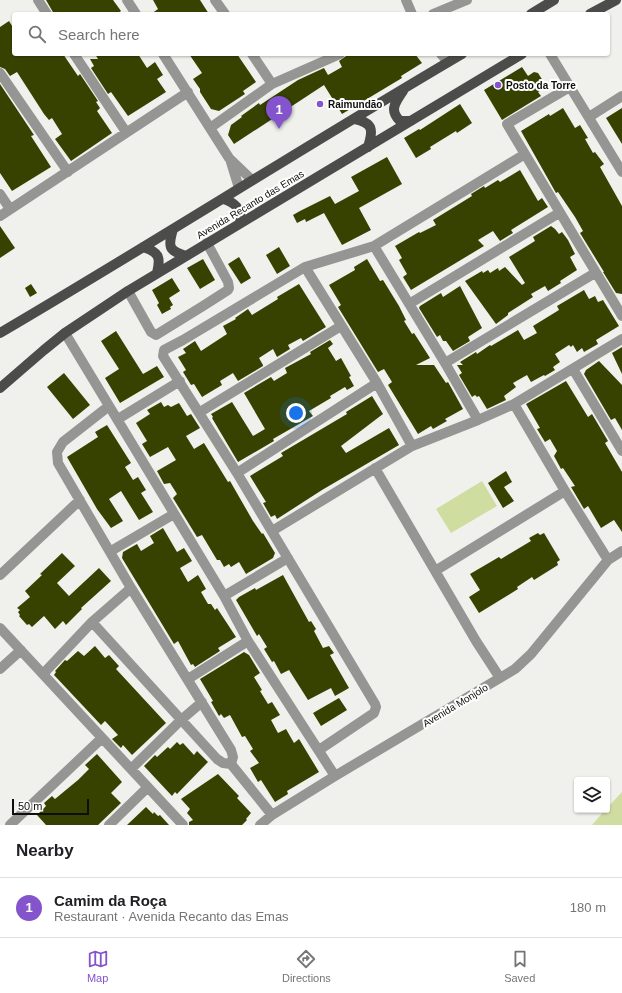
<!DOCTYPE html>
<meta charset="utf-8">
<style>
body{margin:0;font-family:Arial,sans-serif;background:#f2f2f2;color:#202124}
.controls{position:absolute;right:12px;bottom:12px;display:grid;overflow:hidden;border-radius:4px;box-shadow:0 1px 3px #0004}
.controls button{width:36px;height:36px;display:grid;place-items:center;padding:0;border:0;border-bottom:1px solid #e0e0e0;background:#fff;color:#202124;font:20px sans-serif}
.scale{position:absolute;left:12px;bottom:10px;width:77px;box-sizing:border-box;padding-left:4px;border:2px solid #0e0e0d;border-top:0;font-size:11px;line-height:14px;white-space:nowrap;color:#0e0e0d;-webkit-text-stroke:3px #fff;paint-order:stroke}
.you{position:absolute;left:296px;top:413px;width:14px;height:14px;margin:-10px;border:3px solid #fff;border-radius:50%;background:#1a73e8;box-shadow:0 0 0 6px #1a73e833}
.badge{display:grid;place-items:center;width:26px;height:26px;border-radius:50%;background:#8454cd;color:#fff;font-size:13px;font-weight:700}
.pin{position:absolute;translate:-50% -33px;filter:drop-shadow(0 1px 2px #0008)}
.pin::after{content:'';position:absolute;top:21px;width:14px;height:12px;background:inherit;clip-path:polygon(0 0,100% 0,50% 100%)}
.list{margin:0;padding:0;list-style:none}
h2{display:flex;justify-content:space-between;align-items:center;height:52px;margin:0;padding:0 16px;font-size:17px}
h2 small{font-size:13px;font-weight:400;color:#757577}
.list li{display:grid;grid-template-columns:26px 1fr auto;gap:12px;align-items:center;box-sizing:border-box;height:60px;padding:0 16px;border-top:1px solid #e0e0e0}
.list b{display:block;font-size:15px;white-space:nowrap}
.list p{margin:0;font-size:13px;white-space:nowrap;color:#757577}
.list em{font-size:13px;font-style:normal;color:#757577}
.icon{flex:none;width:22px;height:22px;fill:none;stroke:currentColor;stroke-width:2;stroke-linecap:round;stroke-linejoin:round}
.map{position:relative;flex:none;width:622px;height:825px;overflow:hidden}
.search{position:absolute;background:#fff;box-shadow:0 1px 3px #0004;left:12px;right:12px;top:12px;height:44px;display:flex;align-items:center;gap:10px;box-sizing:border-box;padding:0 14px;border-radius:4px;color:#757577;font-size:15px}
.sheet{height:112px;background:#fff}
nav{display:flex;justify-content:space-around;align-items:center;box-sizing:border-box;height:56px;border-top:1px solid #e0e0e0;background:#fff;font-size:11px;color:#757577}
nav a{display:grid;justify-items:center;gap:2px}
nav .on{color:#8454cd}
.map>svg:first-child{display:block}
.green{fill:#cfdda0}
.building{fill:#384200}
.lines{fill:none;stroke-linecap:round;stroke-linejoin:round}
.minor{stroke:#959694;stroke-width:10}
.major{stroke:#4c4d4a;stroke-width:10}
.poi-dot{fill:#8454cd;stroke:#fff;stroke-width:1.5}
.labels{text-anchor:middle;stroke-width:4;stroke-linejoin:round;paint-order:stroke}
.poi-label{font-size:10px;font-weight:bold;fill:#0e0e0d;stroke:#fff;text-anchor:start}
.street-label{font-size:10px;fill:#0e0e0d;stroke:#fff}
</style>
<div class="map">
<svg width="622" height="825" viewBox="0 0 622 825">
<rect width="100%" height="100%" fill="#f0f1ec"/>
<!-- green -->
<path class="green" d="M 482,481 L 497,506 L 451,533 L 436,509 Z
M 622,792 L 622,825 L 592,825 L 605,810 L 607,810 L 607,808 Z"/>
<!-- building -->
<path class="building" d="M 46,0 L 113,0 L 121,11 L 117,14 L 54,14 Z
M 153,0 L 200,0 L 209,14 L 151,14 L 158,9 Z
M 9,21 L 14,29 L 14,54 L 63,54 L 78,76 L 80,74 L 98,101 L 96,102 L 100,108 L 97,111 L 112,133 L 71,161 L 55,139 L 62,134 L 52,118 L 49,120 L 44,114 L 17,72 L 10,76 L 5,69 L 0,67 L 0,27 Z
M 95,54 L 138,54 L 147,68 L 155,62 L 163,75 L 157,79 L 166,92 L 128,116 L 111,92 L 108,94 L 91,68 L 94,66 L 90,59 L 98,59 Z
M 189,54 L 237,54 L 256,82 L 243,91 L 245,94 L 219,111 L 211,109 L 200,92 L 200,89 L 193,79 L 202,73 Z
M 349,54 L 415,54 L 422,63 L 401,76 L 402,78 L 342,114 L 324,85 L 234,144 L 228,135 L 231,125 L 242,117 L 241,116 L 259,103 L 260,105 L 298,80 L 324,68 L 328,75 L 342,67 L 339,61 Z
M 522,67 L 528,76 L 534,72 L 538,73 L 545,84 L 545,88 L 538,92 L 541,96 L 502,120 L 484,90 Z
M 0,84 L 34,135 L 31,136 L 51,167 L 12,191 L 0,173 Z
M 460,104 L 472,123 L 457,133 L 456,131 L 430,147 L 431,149 L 416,158 L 404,138 L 419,129 L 420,130 Z
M 563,108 L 575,128 L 580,125 L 588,138 L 585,139 L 593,153 L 595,152 L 604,164 L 600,167 L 622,206 L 622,294 L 616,293 L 603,272 L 604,272 L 580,233 L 583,231 L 575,217 L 558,192 L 556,193 L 521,131 L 549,114 L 550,116 Z
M 622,108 L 622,144 L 606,118 Z
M 387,157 L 402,184 L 359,208 L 371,230 L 342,245 L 324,213 L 306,222 L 305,219 L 297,223 L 293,215 L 300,211 L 330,196 L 335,204 L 359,191 L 351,177 Z
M 520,170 L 538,201 L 542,198 L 548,207 L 511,230 L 513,233 L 500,241 L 493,231 L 478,240 L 484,246 L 411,290 L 403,277 L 407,274 L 399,260 L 402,258 L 395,246 L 419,232 L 420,233 L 436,225 L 433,220 L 472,196 L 471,194 L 484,186 L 485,188 L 498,180 L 500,182 Z
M 0,226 L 15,248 L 0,258 Z
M 551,226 L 555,229 L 559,234 L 562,232 L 568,240 L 575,254 L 570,257 L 577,270 L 560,281 L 561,283 L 548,291 L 545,286 L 531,294 L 533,297 L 508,313 L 508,315 L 496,324 L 465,281 L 482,271 L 483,273 L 488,270 L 490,273 L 498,268 L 499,271 L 505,267 L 522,285 L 525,283 L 509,257 L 535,241 L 533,237 Z
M 279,247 L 290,266 L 277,274 L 266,255 Z
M 239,257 L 251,278 L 241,284 L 228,264 Z
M 203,259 L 215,280 L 200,289 L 187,268 Z
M 367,259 L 380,281 L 383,280 L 399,306 L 406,320 L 404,321 L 412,334 L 414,333 L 430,358 L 416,365 L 434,365 L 446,383 L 448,382 L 463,409 L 445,419 L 447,421 L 433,429 L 431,426 L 418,434 L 388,385 L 392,382 L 384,369 L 378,372 L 338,307 L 341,305 L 329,285 L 355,270 L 354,267 Z
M 172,278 L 180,291 L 169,298 L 173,305 L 170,307 L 171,309 L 162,314 L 157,305 L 159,303 L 152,290 Z
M 31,284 L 37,293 L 30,297 L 25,288 Z
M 299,284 L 326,327 L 303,341 L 301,338 L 288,345 L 290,349 L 277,357 L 273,349 L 259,358 L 263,365 L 263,366 L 238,381 L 233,373 L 220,381 L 222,385 L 202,397 L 194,384 L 191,385 L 183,372 L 186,370 L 178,357 L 186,353 L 183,349 L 195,341 L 201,351 L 227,334 L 223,326 L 236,319 L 235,318 L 248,309 L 252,315 L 278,299 L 277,297 Z
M 460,286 L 482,328 L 468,337 L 470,341 L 453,351 L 446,341 L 443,341 L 440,335 L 437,337 L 419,308 L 420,306 L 441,293 L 443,297 Z
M 584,290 L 589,299 L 595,296 L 598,302 L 603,300 L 619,326 L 596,340 L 598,344 L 584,352 L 582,348 L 577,352 L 573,345 L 571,347 L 569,345 L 555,354 L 560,362 L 553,367 L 555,370 L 545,376 L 544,375 L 531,382 L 527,375 L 513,383 L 516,387 L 504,396 L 506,400 L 504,401 L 487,409 L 479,396 L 477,397 L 475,395 L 472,397 L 459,375 L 462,373 L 457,365 L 463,365 L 460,362 L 476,352 L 477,354 L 490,345 L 491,346 L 518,330 L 524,340 L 537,333 L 533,326 L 559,310 L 557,306 Z
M 116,331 L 143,374 L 157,366 L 164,377 L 120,403 L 105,378 L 119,369 L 101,341 Z
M 330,340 L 333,344 L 328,348 L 336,361 L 341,358 L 351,376 L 349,377 L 354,386 L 347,390 L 345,387 L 330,396 L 331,398 L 309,411 L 313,416 L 273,439 L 274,441 L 238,462 L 212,418 L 213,417 L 211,414 L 232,402 L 253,436 L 265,429 L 244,393 L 271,377 L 274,381 L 287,373 L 285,368 L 311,354 L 310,352 Z
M 622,347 L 622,374 L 612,353 Z
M 599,361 L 622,385 L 622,430 L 615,418 L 611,420 L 584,374 L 586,370 Z
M 64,373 L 90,405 L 73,419 L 47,387 Z
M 566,381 L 588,417 L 592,414 L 608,441 L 605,443 L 622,472 L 622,532 L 614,520 L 601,528 L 588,506 L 584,509 L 571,487 L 575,486 L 563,468 L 561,469 L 554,456 L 557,451 L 550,439 L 545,442 L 537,429 L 540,428 L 526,404 Z
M 372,396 L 383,414 L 341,446 L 346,453 L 389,428 L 399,445 L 322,490 L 277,519 L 275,515 L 271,517 L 263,503 L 266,502 L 250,476 L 283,456 L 281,453 L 347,414 L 346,412 Z
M 161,402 L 164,407 L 168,405 L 171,407 L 179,403 L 187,416 L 191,414 L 200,428 L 186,436 L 194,449 L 204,443 L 228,482 L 230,481 L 253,521 L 262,534 L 263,533 L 275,553 L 273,558 L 246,574 L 239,562 L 231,567 L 229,564 L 224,567 L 220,560 L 217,560 L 202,535 L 197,537 L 173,498 L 177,494 L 170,483 L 164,484 L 157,471 L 176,460 L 168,447 L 150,457 L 142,444 L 147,441 L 136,423 L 150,414 L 147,410 Z
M 107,425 L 131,463 L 125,467 L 133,480 L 138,477 L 146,490 L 141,493 L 153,512 L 139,520 L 121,491 L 109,499 L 123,521 L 111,528 L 97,509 L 67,457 L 98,437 L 95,432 Z
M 506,471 L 512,482 L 504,487 L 514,501 L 503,508 L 488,483 Z
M 163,528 L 177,552 L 184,548 L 192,561 L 180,568 L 188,582 L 198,575 L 206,589 L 201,592 L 208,604 L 211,604 L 215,610 L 217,608 L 236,637 L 218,648 L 220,651 L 195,667 L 193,664 L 191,665 L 178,641 L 174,644 L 122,558 L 123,552 L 137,544 L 141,551 L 154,543 L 150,536 Z
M 538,533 L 540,535 L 544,533 L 560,560 L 557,562 L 558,565 L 534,580 L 532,577 L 517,587 L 518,589 L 479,613 L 469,597 L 480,590 L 470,574 L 499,557 L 501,559 L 531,541 L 529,538 Z
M 62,553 L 75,566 L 57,583 L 69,596 L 99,568 L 111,581 L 81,608 L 82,609 L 66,625 L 63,621 L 55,629 L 44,616 L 32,627 L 29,624 L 27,625 L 19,616 L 20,615 L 18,612 L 20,610 L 17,608 L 30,597 L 25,591 L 42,575 L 40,574 Z
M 283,575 L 309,622 L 311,621 L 316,629 L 314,631 L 323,648 L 329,646 L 334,653 L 330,655 L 349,688 L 335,696 L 331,688 L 308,700 L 289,670 L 281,674 L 274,661 L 272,662 L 264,649 L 267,647 L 259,634 L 257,636 L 236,600 L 239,597 L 255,588 L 256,590 Z
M 95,646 L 105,658 L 109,655 L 119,666 L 116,669 L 166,723 L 132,755 L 123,745 L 121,748 L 112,739 L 118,735 L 105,721 L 101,725 L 54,675 L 56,672 L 55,671 L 65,660 L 67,661 L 78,651 L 84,656 Z
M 244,652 L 249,655 L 260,673 L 254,677 L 262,690 L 260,691 L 268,704 L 272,702 L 280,715 L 271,720 L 278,733 L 286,729 L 294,743 L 299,739 L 319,772 L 287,791 L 288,794 L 275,802 L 261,780 L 258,782 L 250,768 L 259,763 L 250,751 L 253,749 L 245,736 L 242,737 L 230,715 L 224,718 L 221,714 L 219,716 L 211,702 L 213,701 L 200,679 Z
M 339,698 L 347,710 L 321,726 L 313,713 Z
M 177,742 L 180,745 L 183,743 L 194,755 L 197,751 L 208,762 L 177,794 L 175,792 L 172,796 L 144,766 L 155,755 L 157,757 L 168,747 L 170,749 Z
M 97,754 L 122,782 L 111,793 L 121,803 L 98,825 L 46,825 L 37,815 L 46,806 L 44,803 L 52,796 L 55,799 L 78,780 L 89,769 L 85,765 Z
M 218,774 L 239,796 L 237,798 L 251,813 L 246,819 L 247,820 L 242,825 L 189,825 L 189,822 L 193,820 L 187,813 L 190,809 L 181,799 Z
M 146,807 L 153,814 L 154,812 L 158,816 L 160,815 L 169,825 L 127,825 Z"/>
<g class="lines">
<!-- minor -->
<path class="minor" d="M 38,0 L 47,14
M 127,0 L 136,14
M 215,0 L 225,14
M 406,0 L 412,14
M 433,14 L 467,0
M 74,54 L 126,132
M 163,54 L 229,158 L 252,180
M 252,54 L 272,84
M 441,54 L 448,62
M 550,54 L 622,172
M 0,73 L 68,172
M 570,87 L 507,124 L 622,316
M 589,117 L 622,96
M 210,128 L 272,84 L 340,54
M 231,162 L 239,188
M 0,194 L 10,209
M 0,216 L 188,92
M 374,246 L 445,363 L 478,420
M 305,267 L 377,383 L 412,446
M 128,291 L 151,332 L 156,335 L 203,306 L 228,290 L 229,288 L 228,282 L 207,243
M 409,304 L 559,213
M 65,333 L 224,596 L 248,641 L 335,776
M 445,363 L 595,273
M 573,369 L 622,451
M 514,404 L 565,491 L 608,560
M 109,406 L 63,442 L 57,452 L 58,463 L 131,588 L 231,750 L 233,757 L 231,764 L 272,815
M 200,412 L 341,326
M 118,419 L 180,381
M 375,468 L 476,641 L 500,678
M 237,473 L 377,383
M 272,531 L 412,446 L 478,420 L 514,404 L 622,339
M 111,551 L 174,514
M 435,571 L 565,491
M 0,575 L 80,500
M 224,596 L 288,558
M 92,622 L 217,759 L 223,763 L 231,764
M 0,628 L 183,825
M 0,669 L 21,650
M 43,674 L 92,622 L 131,588
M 188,679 L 248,641
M 319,750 L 374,713 L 376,707 L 375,704 L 237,473 L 163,356 L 164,350 L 183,340 L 305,267 L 374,246 L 525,154
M 131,769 L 181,720 L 202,702
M 10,825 L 102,738
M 109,825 L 148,787
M 260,825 L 272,815 L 335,776 L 515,669 L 531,654 L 608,560 L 622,551"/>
<!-- major -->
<path class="major" d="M 531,14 L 554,0
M 590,14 L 616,0
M 403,91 C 395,103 389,110 400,121 L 411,121
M 355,119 C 374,123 373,131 368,147
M 223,199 C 237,203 242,210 240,223
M 173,229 C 168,246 168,251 186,256
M 143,247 C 159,252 161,257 157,273
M 0,333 C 155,242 307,145 462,54
M 0,388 L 44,350 L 65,333 L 128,291 L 522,54"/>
</g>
<!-- markers -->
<g class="poi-dot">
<circle cx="498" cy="85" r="4"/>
<circle cx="320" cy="104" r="4"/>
</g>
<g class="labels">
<!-- poi labels -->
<g class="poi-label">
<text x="506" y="89">Posto da Torre</text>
<text x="328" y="108">Raimundão</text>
</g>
<!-- street labels -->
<g class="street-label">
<text transform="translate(250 204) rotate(-31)" y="4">Avenida Recanto das Emas</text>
<text transform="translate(455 705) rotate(-31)" y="4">Avenida Monjolo</text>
</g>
</g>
</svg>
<div class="controls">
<button><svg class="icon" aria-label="layers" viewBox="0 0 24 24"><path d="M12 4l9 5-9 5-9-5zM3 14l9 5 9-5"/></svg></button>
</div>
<div class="scale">50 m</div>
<div class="you"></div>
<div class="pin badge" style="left:279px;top:129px">1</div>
<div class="search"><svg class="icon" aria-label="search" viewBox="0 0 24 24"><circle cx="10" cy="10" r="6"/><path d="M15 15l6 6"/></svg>Search here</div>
</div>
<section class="sheet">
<h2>Nearby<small></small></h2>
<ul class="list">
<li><span class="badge">1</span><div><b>Camim da Roça</b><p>Restaurant · Avenida Recanto das Emas</p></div><em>180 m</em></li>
</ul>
</section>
<nav>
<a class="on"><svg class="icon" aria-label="map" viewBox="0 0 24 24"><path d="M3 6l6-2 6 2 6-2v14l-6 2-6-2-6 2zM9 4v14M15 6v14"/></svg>Map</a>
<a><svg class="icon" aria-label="directions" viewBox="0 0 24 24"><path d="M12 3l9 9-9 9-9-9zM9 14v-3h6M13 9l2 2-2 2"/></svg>Directions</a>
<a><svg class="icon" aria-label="saved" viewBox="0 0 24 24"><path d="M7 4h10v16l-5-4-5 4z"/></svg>Saved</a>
</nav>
